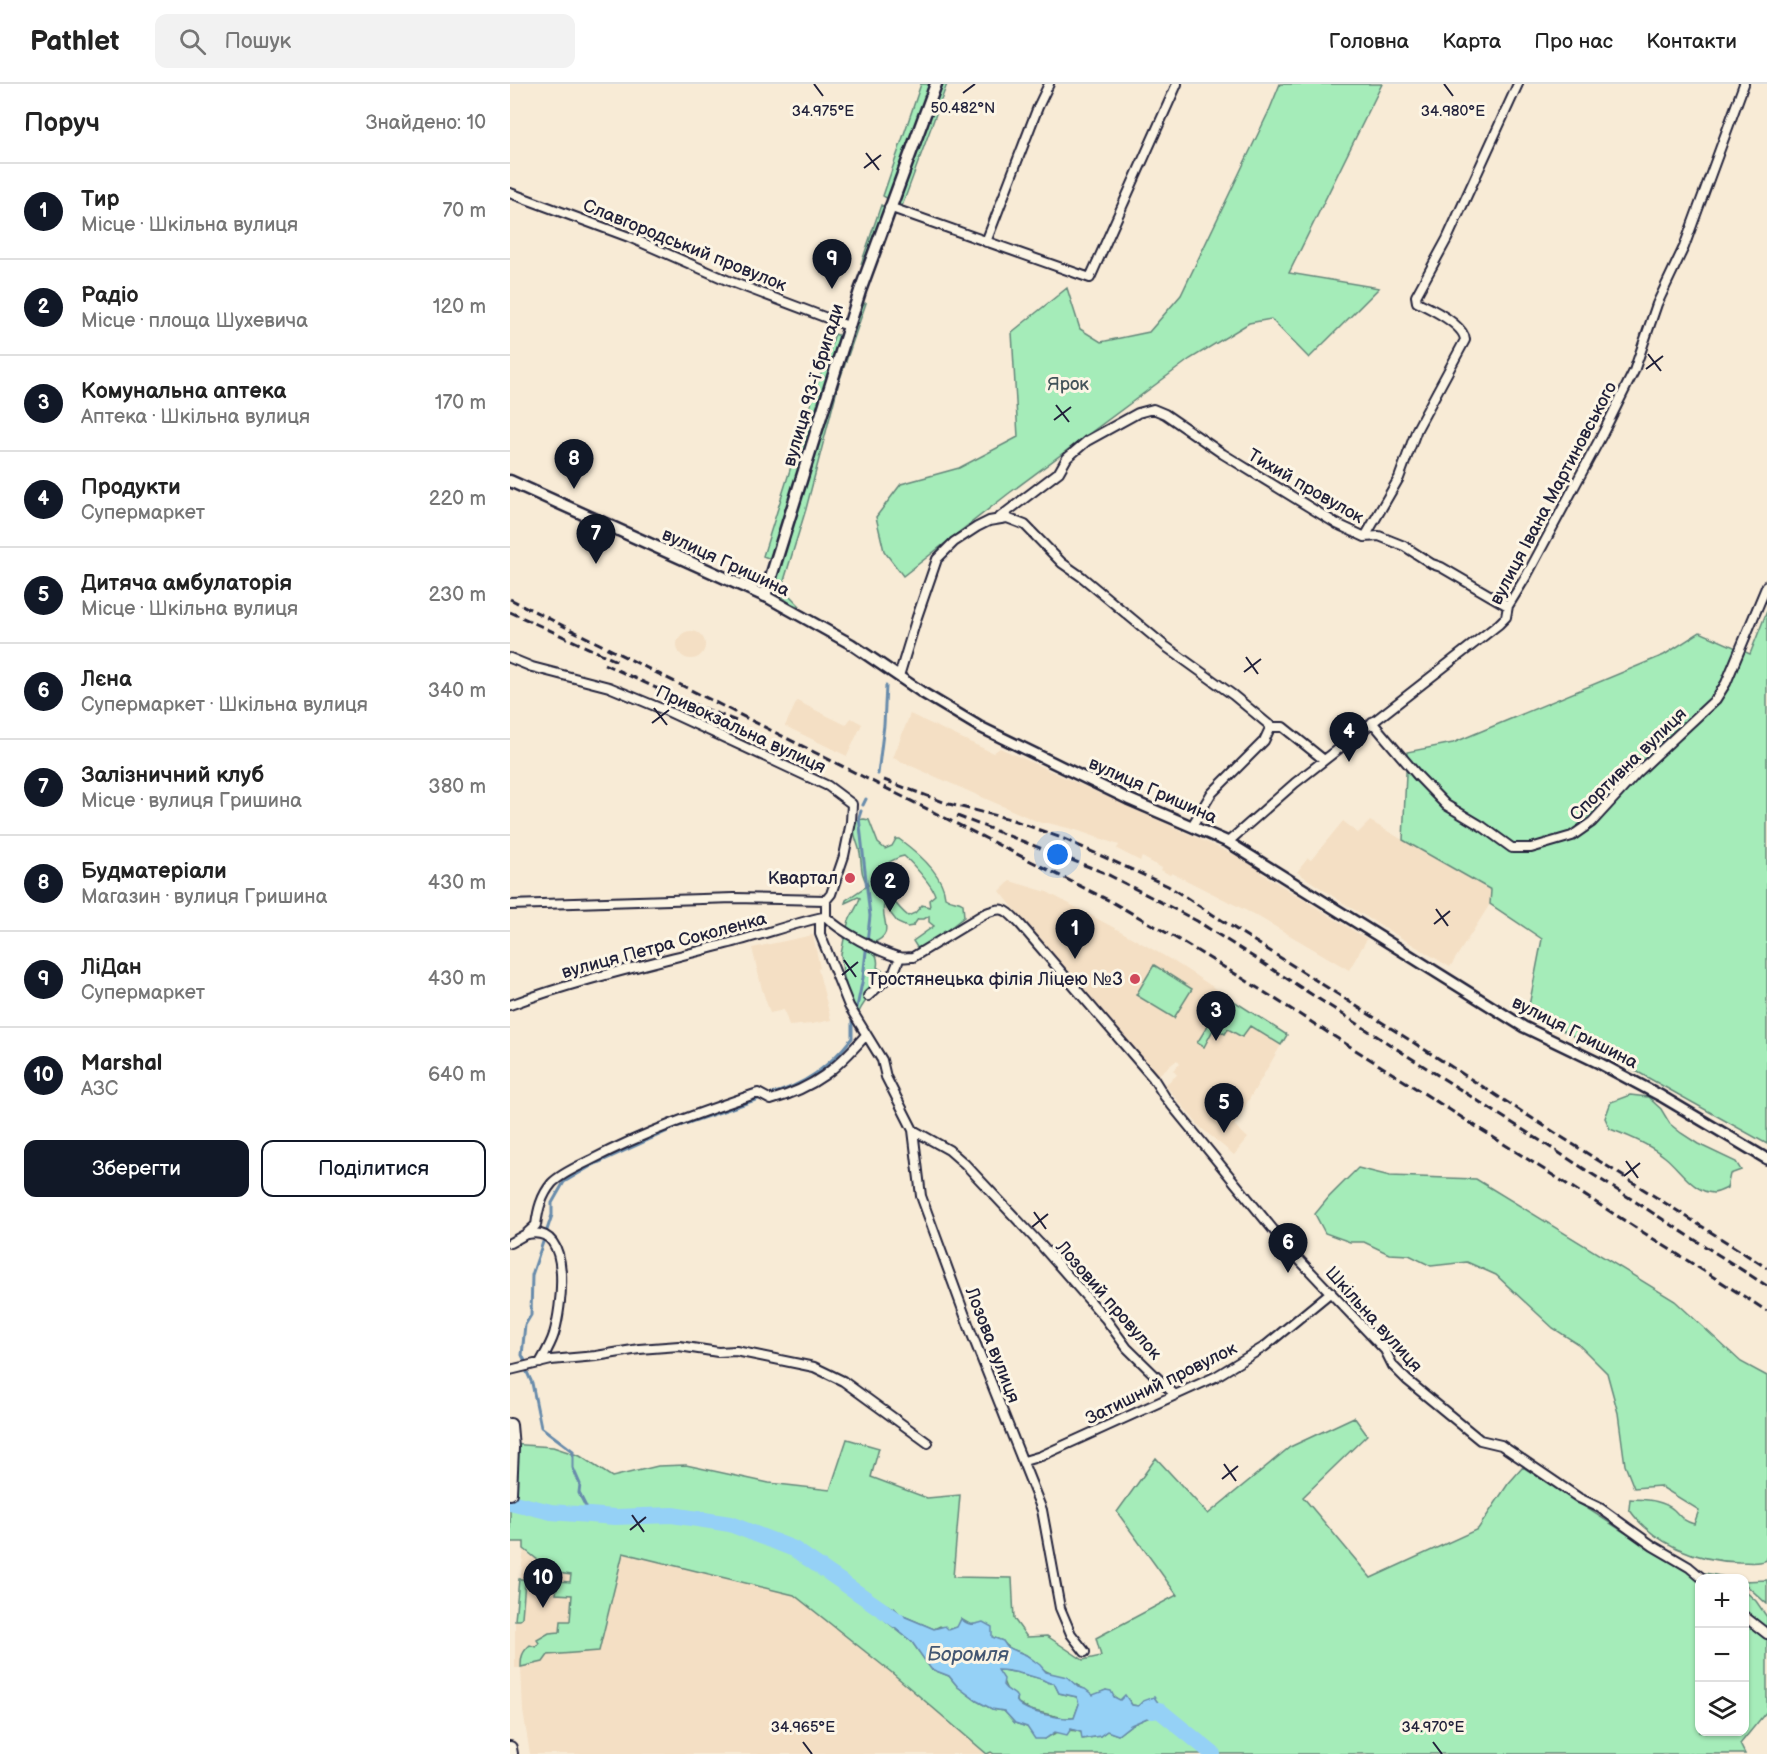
<!DOCTYPE html>
<html lang="uk">
<meta charset="utf-8">
<style>
body{margin:0;font-family:"Balsamiq Sans",sans-serif;background:#f2f2f2;color:#222}
.controls{position:absolute;right:18px;bottom:18px;display:grid;overflow:hidden;border-radius:12px;box-shadow:0 2px 4px #0004}
.controls button{width:54px;height:54px;display:grid;place-items:center;padding:0;border:0;border-bottom:2px solid #e0e0e0;background:#fff;color:#222;font:30px sans-serif}
.you{position:absolute;left:548px;top:771px;width:21px;height:21px;margin:-15px;border:4px solid #fff;border-radius:50%;background:#1a73e8;box-shadow:0 0 0 9px #1a73e833}
.badge{display:grid;place-items:center;width:39px;height:39px;border-radius:50%;background:#111827;color:#fff;font-size:20px;font-weight:700}
.pin{position:absolute;translate:-50% -50px;filter:drop-shadow(0 2px 3px #0008)}
.pin::after{content:'';position:absolute;top:32px;width:21px;height:18px;background:inherit;clip-path:polygon(0 0,100% 0,50% 100%)}
.list{margin:0;padding:0;list-style:none}
h2{display:flex;justify-content:space-between;align-items:center;height:78px;margin:0;padding:0 24px;font-size:26px}
h2 small{font-size:20px;font-weight:400;color:#767676}
.list li{display:grid;grid-template-columns:39px 1fr auto;gap:18px;align-items:center;box-sizing:border-box;height:96px;padding:0 24px;border-top:2px solid #e0e0e0}
.list b{display:block;font-size:22px;white-space:nowrap}
.list p{margin:0;font-size:20px;white-space:nowrap;color:#767676}
.list em{font-size:20px;font-style:normal;color:#767676}
.actions{display:flex;gap:12px;padding:18px 24px}
.actions a{flex:1;padding:14px 0;border:2px solid #111827;border-radius:12px;text-align:center;font-size:21px;color:#111827}
.actions .main{background:#111827;color:#fff}
.icon{flex:none;width:33px;height:33px;fill:none;stroke:currentColor;stroke-width:2;stroke-linecap:round;stroke-linejoin:round}
.map{position:relative;flex:none;width:1257px;height:1670px;overflow:hidden}
header{display:flex;align-items:center;gap:36px;box-sizing:border-box;height:84px;padding:0 30px;background:#fff;border-bottom:2px solid #e0e0e0}
header strong{font-size:28px}
nav{display:flex;gap:33px;margin-inline-start:auto;font-size:21px}
.search{width:420px;height:54px;background:#f2f2f2;display:flex;align-items:center;gap:15px;box-sizing:border-box;padding:0 21px;border-radius:12px;color:#767676;font-size:22px}
main{display:flex}
aside{flex:1;background:#fff}
.map>svg:first-child{display:block}
.built{fill:#f4dfc4}
.green{fill:#a5ecb9;stroke:#64877a;stroke-width:1.5;fill-rule:evenodd}
.water{fill:#95d1f6;stroke:#678bab;stroke-width:1.5;fill-rule:evenodd}
.lines{fill:none;stroke-linecap:round;stroke-linejoin:round}
.stream{stroke:#678bab;stroke-width:3}
.river{stroke:#95d1f6;stroke-width:16}
.minor-casing{stroke:#22223b;stroke-width:12}
.tertiary-casing{stroke:#22223b;stroke-width:14}
.secondary-casing{stroke:#22223b;stroke-width:15}
.primary-casing{stroke:#22223b;stroke-width:16}
.minor{stroke:#fcf5e5;stroke-width:8}
.tertiary{stroke:#fcf5e5;stroke-width:9}
.secondary{stroke:#fcf5e5;stroke-width:10}
.primary{stroke:#fcf5e5;stroke-width:12}
.rail{stroke:#22223b;stroke-width:3;stroke-dasharray:9 4.5;stroke-linecap:butt}
.ticks{fill:none;stroke:#22223b;stroke-width:2}
.poi-dot{fill:#d1495b;stroke:#fcf5e5;stroke-width:2}
.labels{text-anchor:middle;stroke-width:6;stroke-linejoin:round;paint-order:stroke}
.street-label{font-size:18px;fill:#22223b;stroke:#fcf5e5}
.park-label{font-size:18px;fill:#43545a;stroke:#fcf5e5}
.poi-label{font-size:18px;fill:#22223b;stroke:#fcf5e5;text-anchor:end}
.water-label{font-size:20px;font-style:italic;fill:#445773;stroke:#fcf5e5}
.ticks-label{font-size:15px;text-anchor:middle;fill:#22223b;stroke:#fcf5e5;stroke-width:6;stroke-linejoin:round;paint-order:stroke}
</style>
<header>
<strong>Pathlet</strong>
<div class="search"><svg class="icon" aria-label="search" viewBox="0 0 24 24"><circle cx="10" cy="10" r="6"/><path d="M15 15l6 6"/></svg>Пошук</div>
<nav><a>Головна</a><a>Карта</a><a>Про нас</a><a>Контакти</a></nav>
</header>
<main>
<aside>
<h2>Поруч<small>Знайдено: 10</small></h2>
<ul class="list">
<li><span class="badge">1</span><div><b>Тир</b><p>Місце · Шкільна вулиця</p></div><em>70 m</em></li>
<li><span class="badge">2</span><div><b>Радіо</b><p>Місце · площа Шухевича</p></div><em>120 m</em></li>
<li><span class="badge">3</span><div><b>Комунальна аптека</b><p>Аптека · Шкільна вулиця</p></div><em>170 m</em></li>
<li><span class="badge">4</span><div><b>Продукти</b><p>Супермаркет</p></div><em>220 m</em></li>
<li><span class="badge">5</span><div><b>Дитяча амбулаторія</b><p>Місце · Шкільна вулиця</p></div><em>230 m</em></li>
<li><span class="badge">6</span><div><b>Лєна</b><p>Супермаркет · Шкільна вулиця</p></div><em>340 m</em></li>
<li><span class="badge">7</span><div><b>Залізничний клуб</b><p>Місце · вулиця Гришина</p></div><em>380 m</em></li>
<li><span class="badge">8</span><div><b>Будматеріали</b><p>Магазин · вулиця Гришина</p></div><em>430 m</em></li>
<li><span class="badge">9</span><div><b>ЛіДан</b><p>Супермаркет</p></div><em>430 m</em></li>
<li><span class="badge">10</span><div><b>Marshal</b><p>АЗС</p></div><em>640 m</em></li>
</ul>
<div class="actions"><a class="main">Зберегти</a><a>Поділитися</a></div>
</aside>
<div class="map">
<svg width="1257" height="1670" viewBox="0 0 1257 1670">
<rect width="100%" height="100%" fill="#f8ebd6"/>
<filter id="ink" filterUnits="userSpaceOnUse"><feTurbulence type="fractalNoise" baseFrequency=".0167" numOctaves="2"/><feDisplacementMap in="SourceGraphic" scale="12" xChannelSelector="R" yChannelSelector="G"/><feConvolveMatrix kernelMatrix="1 2 1 2 8 2 1 2 1" color-interpolation-filters="sRGB"/></filter>
<g filter="url(#ink)">
<!-- built -->
<path class="built" d="M167 561a14 14 0 1 1 28 0a14 14 0 1 1-28 0Z
M 287,617 L 336,641 L 341,634 L 352,640 L 337,672 L 275,642 Z
M 400,630 L 483,669 L 490,664 L 725,771 L 752,786 L 751,789 L 857,855 L 839,886 L 747,832 L 662,789 L 660,791 L 651,786 L 652,784 L 632,773 L 630,777 L 607,765 L 609,761 L 566,746 L 538,739 L 531,739 L 383,674 Z
M 833,737 L 848,749 L 860,737 L 981,807 L 980,820 L 940,883 L 833,819 L 787,788 L 798,774 L 801,776 Z
M 500,797 L 537,808 L 612,848 L 663,877 L 777,951 L 724,1041 L 738,1054 L 724,1071 L 690,1043 L 655,1001 L 667,991 L 663,986 L 670,980 L 667,976 L 647,992 L 537,866 L 490,807 Z
M 303,851 L 310,884 L 308,885 L 321,936 L 302,940 L 279,942 L 274,926 L 260,929 L 252,905 L 242,864 Z
M 14,1465 L 19,1471 L 61,1491 L 61,1498 L 47,1510 L 62,1511 L 60,1537 L 50,1548 L 39,1549 L 29,1554 L 27,1557 L 29,1558 L 26,1563 L 20,1561 L 17,1564 L 12,1570 L 11,1583 L 38,1571 L 89,1567 L 112,1468 L 284,1511 L 381,1588 L 476,1670 L 482,1668 L 484,1670 L 20,1670 L 13,1627 L 11,1584 L 5,1584 L 5,1537 Z"/>
<!-- green -->
<path class="green" d="M 411,0 L 420,0 L 378,115 L 373,112 Z
M 428,0 L 437,0 L 391,125 L 384,121 Z
M 770,0 L 872,0 L 779,189 L 869,204 L 799,274 L 761,235 L 739,239 L 680,275 L 498,410 L 393,492 L 374,467 L 366,433 L 391,400 L 449,384 L 508,353 L 502,248 L 557,204 L 570,245 L 591,258 L 639,248 L 671,211 L 759,27 Z
M 371,121 L 376,124 L 360,165 L 351,180 Z
M 356,219 L 329,298 L 296,425 L 273,500 L 279,511 L 290,522 C 277,521 265,508 265,495 L 314,342 L 318,319 L 333,280 L 345,235 L 352,220 Z
M 325,250 L 330,252 L 261,475 L 253,472 L 305,306 Z
M 1257,527 L 1257,1060 L 1018,927 L 1032,855 L 980,820 L 981,806 L 893,756 L 897,668 L 943,659 L 1154,571 L 1190,548 L 1240,570 Z
M 354,735 L 359,736 L 368,759 L 375,765 L 382,762 L 386,755 L 389,755 C 407,768 433,789 435,813 C 442,818 447,816 453,820 L 454,833 L 413,865 L 408,865 L 403,857 L 424,842 L 419,838 L 419,832 L 414,835 L 408,835 L 403,842 L 397,843 L 388,839 L 374,821 C 370,835 387,851 362,859 L 337,844 C 339,831 346,828 350,814 L 348,813 L 335,819 L 336,816 L 358,801 C 350,791 352,780 350,769 C 348,757 340,748 347,736 ZM 394,772 C 401,778 423,802 425,811 L 419,816 L 420,823 L 412,821 L 405,829 L 398,832 C 385,822 374,802 363,794 C 368,785 383,774 394,772 Z
M 339,853 C 352,860 371,865 367,883 L 374,888 C 369,905 352,916 347,933 L 343,928 L 333,889 L 331,870 L 334,855 Z
M 644,881 L 682,905 L 664,934 L 626,911 Z
M 716,912 L 777,951 L 771,961 L 740,942 L 732,953 L 718,945 L 715,950 L 704,944 L 694,963 L 687,959 Z
M 1120,1011 L 1138,1013 L 1151,1025 L 1160,1040 L 1171,1049 L 1188,1060 L 1226,1078 L 1231,1086 L 1220,1090 L 1217,1104 C 1213,1106 1207,1109 1203,1109 C 1183,1108 1169,1084 1155,1073 C 1139,1060 1119,1052 1100,1045 L 1095,1034 L 1101,1018 Z
M 848,1084 L 880,1092 L 966,1095 L 1165,1217 L 1231,1278 L 1257,1292 L 1257,1476 C 1248,1480 1239,1478 1229,1478 C 1187,1477 1143,1460 1119,1425 L 1120,1415 C 1134,1416 1152,1415 1164,1426 C 1171,1433 1173,1437 1184,1440 L 1189,1426 L 1150,1402 L 1124,1404 L 1115,1381 L 1108,1329 L 1097,1289 L 1068,1260 L 1043,1244 L 986,1191 L 957,1178 L 921,1182 L 899,1171 L 879,1170 L 854,1158 L 840,1158 L 815,1149 L 805,1130 L 819,1113 Z
M 844,1333 L 857,1351 L 793,1413 L 861,1494 L 968,1445 L 998,1400 L 1013,1383 L 1131,1459 L 1175,1485 L 1220,1494 L 1190,1494 L 1190,1648 L 1234,1648 L 1235,1507 L 1246,1517 L 1257,1533 L 1257,1627 L 1230,1660 L 1235,1670 L 484,1670 L 481,1668 L 477,1670 L 381,1588 L 284,1511 L 113,1469 L 89,1567 L 38,1571 L 33,1578 L 11,1583 C 11,1573 12,1568 20,1561 L 26,1563 L 29,1559 L 27,1556 L 39,1549 L 50,1548 L 51,1537 L 60,1537 L 62,1511 L 46,1510 L 48,1497 L 60,1498 L 61,1491 L 48,1489 L 48,1485 L 28,1476 L 14,1465 L 14,1458 L 0,1458 L 0,1360 L 43,1363 L 70,1372 L 102,1393 L 148,1382 L 176,1381 L 259,1399 L 320,1406 L 337,1355 L 369,1364 L 361,1393 L 417,1414 L 450,1411 L 443,1493 L 502,1494 L 504,1535 L 517,1553 L 537,1552 L 573,1576 L 591,1572 L 586,1554 L 667,1511 L 607,1428 L 646,1374 L 698,1430 L 780,1363 ZM 384,1524 L 391,1531 L 424,1545 L 430,1542 L 438,1546 L 448,1543 L 451,1535 L 482,1553 L 493,1557 C 498,1566 507,1566 516,1571 C 524,1576 531,1585 538,1588 C 555,1596 568,1599 583,1612 L 596,1606 L 610,1617 L 619,1616 L 622,1621 L 628,1622 L 637,1616 L 650,1623 L 659,1634 L 644,1631 L 621,1641 L 608,1651 L 597,1647 L 590,1652 L 573,1655 L 571,1648 C 557,1644 547,1647 535,1655 L 517,1643 L 505,1639 L 494,1627 L 482,1625 L 467,1617 L 448,1603 L 439,1592 L 421,1585 L 402,1558 L 375,1536 Z
M 9,1495 L 13,1495 L 15,1498 L 12,1533 L 10,1536 L 5,1536 Z
M 1257,1496 L 1257,1520 L 1235,1500 L 1234,1497 Z
M 488,1586 C 502,1586 517,1591 531,1595 C 537,1597 538,1600 544,1599 L 549,1609 L 567,1613 L 569,1620 L 564,1634 L 554,1634 L 520,1626 L 508,1619 L 505,1611 L 497,1606 Z"/>
<!-- water -->
<path class="water" d="M 375,1520 L 384,1524 L 391,1531 L 424,1545 L 435,1542 L 439,1546 L 447,1543 L 451,1535 C 459,1542 463,1541 473,1538 L 482,1543 L 482,1553 L 493,1557 L 497,1563 L 516,1571 L 530,1581 L 536,1588 L 557,1593 L 568,1603 L 575,1605 L 583,1611 L 596,1606 L 601,1607 L 604,1613 L 610,1616 L 615,1611 L 622,1621 L 628,1622 L 633,1617 L 644,1613 L 660,1635 L 644,1631 L 621,1641 L 608,1651 L 597,1647 L 590,1652 L 572,1655 L 571,1648 L 561,1645 L 557,1651 L 545,1648 L 535,1655 L 525,1655 L 517,1643 L 505,1639 L 494,1627 L 482,1625 L 467,1617 L 448,1603 L 439,1592 L 421,1585 L 402,1558 L 375,1536 L 369,1525 ZM 488,1586 C 502,1586 517,1591 531,1595 C 537,1597 538,1600 544,1599 L 549,1609 L 567,1613 L 569,1620 L 564,1634 C 551,1635 517,1629 508,1619 C 502,1611 511,1617 504,1610 C 500,1607 496,1606 493,1601 L 494,1595 Z"/>
<g class="lines">
<!-- stream -->
<path class="stream" d="M 368,690 L 374,641 L 376,602
M 353,721 L 356,715
M 346,928 L 353,894 L 360,832 L 349,733 L 351,727
M 258,1011 C 295,1001 319,983 342,954 L 342,934
M 16,1279 L 12,1271 L 15,1241 L 21,1231 L 22,1191 L 42,1131 L 42,1119 L 54,1098 L 81,1082 L 169,1042 L 251,1014
M 16,1286 L 22,1299 L 31,1343 L 63,1367 L 63,1384 L 70,1400 L 69,1409 L 80,1431"/>
<!-- river -->
<path class="river" d="M 0,1418 L 41,1428 L 105,1433 L 162,1431 L 220,1440 L 284,1465 L 387,1536
M 642,1627 L 649,1626 L 703,1670"/>
<defs>
<path id="minor" d="M 0,109 L 119,153 L 219,197 L 338,242
M 379,123 L 580,194 L 667,0
M 476,158 L 528,23 L 539,0
M 490,433 L 549,388 L 557,374 L 577,357 L 628,329 L 643,325 L 655,330 L 713,370 L 827,440 L 855,453 L 869,452 L 894,462 L 922,480 L 931,483 L 998,522
M 855,453 L 889,394 L 907,345 L 955,256 C 954,241 920,224 907,218 L 906,212 L 937,155 L 1008,0
M 0,574 L 22,583 L 99,603 L 157,627 L 318,702 L 342,720 L 341,738 L 334,772 L 321,810 L 316,816 L 316,833 C 331,848 367,867 388,873 C 393,874 398,873 403,873 L 474,830 C 495,821 496,826 510,840 L 643,994 L 655,1013 L 779,1165 L 875,1266 L 883,1282 L 897,1296 L 970,1356 L 991,1361 L 1069,1414 L 1090,1424 L 1143,1462 L 1179,1483 L 1192,1494
M 389,592 L 407,533 L 427,475 L 444,458 L 467,443 L 479,437 L 497,434 L 515,441 L 552,479 L 572,493 L 655,562 L 723,611 L 758,640 L 764,643 L 773,643 L 814,676
M 862,638 L 908,692 L 936,721 L 973,743 L 1002,764 L 1021,764 L 1062,752 L 1082,738 L 1127,689 L 1206,615 L 1216,599 L 1257,501
M 682,742 L 701,710 L 754,657 L 761,642
M 718,758 L 785,699 L 989,540 L 996,533 L 998,522 L 1017,491 L 1093,349 L 1124,287 L 1147,220 L 1174,163 L 1234,0
M 0,821 L 224,814 L 316,816
M 310,834 L 310,850 L 339,922 L 372,976 L 376,993 L 403,1046 L 411,1112 L 461,1248 L 532,1426 L 550,1524 L 561,1550 L 575,1568
M 358,912 L 384,888 L 390,873
M 0,921 C 70,895 144,879 216,860 C 249,852 281,840 313,833
M 403,1046 L 439,1066 L 455,1080 L 530,1160 L 595,1234 L 617,1264 L 665,1311
M 18,1150 C 64,1140 51,1226 44,1250 C 41,1260 35,1270 30,1279
M 0,1159 L 16,1150 L 26,1141 C 28,1126 31,1112 42,1099 C 52,1089 69,1082 81,1076 C 135,1048 191,1028 248,1009 L 261,1016 C 306,1003 326,985 356,951
M 0,1286 L 41,1276 L 86,1272 L 129,1265 L 169,1262 L 208,1268 L 226,1267 L 304,1283 L 333,1297 L 418,1359
M 514,1377 L 531,1372 L 705,1293 L 754,1263 L 821,1208
M 1234,1532 L 1257,1550"/>
<path id="tertiary" d="M 255,512 L 341,560 L 413,609 L 470,643 L 618,715 L 718,758 L 1014,943 L 1089,979 L 1151,1012 L 1257,1075"/>
<path id="secondary" d="M 0,397 L 255,512 L 350,207 L 426,0"/>
<path id="primary" d="M 0,1341 L 2,1364 L 0,1409
M 0,1664 L 1,1670"/>
</defs>
<!-- minor casing -->
<use href="#minor" class="minor-casing"/>
<!-- tertiary casing -->
<use href="#tertiary" class="tertiary-casing"/>
<!-- secondary casing -->
<use href="#secondary" class="secondary-casing"/>
<!-- primary casing -->
<use href="#primary" class="primary-casing"/>
<!-- minor -->
<use href="#minor" class="minor"/>
<!-- tertiary -->
<use href="#tertiary" class="tertiary"/>
<!-- secondary -->
<use href="#secondary" class="secondary"/>
<!-- primary -->
<use href="#primary" class="primary"/>
<!-- rail -->
<path class="rail" d="M 0,515 L 602,818 L 664,853 L 732,894 L 1257,1227
M 0,528 L 109,578
M 94,580 L 168,614 L 226,637
M 374,696 L 439,720 L 500,735 L 554,755 L 658,802 L 1257,1184
M 447,732 L 595,789 L 687,837 L 1257,1202"/>
</g>
</g>
<!-- ticks -->
<path class="ticks" d="M 304,0 L 313,12M 934,0 L 943,12M 453,9 L 465,0M 356,69 L 369,86M 354,84 L 371,71M 1138,270 L 1151,287M 1136,285 L 1153,272M 546,321 L 559,338M 544,336 L 561,323M 736,573 L 748,590M 734,588 L 751,575M 144,624 L 157,641M 142,639 L 159,626M 926,825 L 938,842M 924,840 L 940,827M 334,876 L 346,893M 332,891 L 348,878M 1116,1077 L 1128,1094M 1114,1092 L 1130,1079M 524,1128 L 536,1145M 522,1143 L 538,1130M 714,1380 L 726,1397M 712,1395 L 728,1382M 122,1431 L 134,1448M 120,1446 L 136,1433M 293,1658 L 302,1670M 923,1658 L 932,1670"/>
<!-- markers -->
<g class="poi-dot">
<circle cx="340" cy="794" r="6"/>
<circle cx="625" cy="895" r="6"/>
</g>
<g class="labels">
<!-- street labels -->
<g class="street-label">
<text transform="translate(175 161) rotate(22)" y="6">Славгородський провулок</text>
<text transform="translate(303 301) rotate(-73)" y="6">вулиця 93-ї бригади</text>
<text transform="translate(796 402) rotate(30)" y="6">Тихий провулок</text>
<text transform="translate(1043 409) rotate(-62)" y="6">вулиця Івана Мартиновського</text>
<text transform="translate(216 478) rotate(25)" y="6">вулиця Гришина</text>
<text transform="translate(231 645) rotate(25)" y="6">Привокзальна вулиця</text>
<text transform="translate(1118 680) rotate(-44)" y="6">Спортивна вулиця</text>
<text transform="translate(643 706) rotate(24)" y="6">вулиця Гришина</text>
<text transform="translate(154 861) rotate(-15)" y="6">вулиця Петра Соколенка</text>
<text transform="translate(1065 948) rotate(27)" y="6">вулиця Гришина</text>
<text transform="translate(599 1216) rotate(49)" y="6">Лозовий провулок</text>
<text transform="translate(864 1235) rotate(48)" y="6">Шкільна вулиця</text>
<text transform="translate(483 1261) rotate(69)" y="6">Лозова вулиця</text>
<text transform="translate(651 1299) rotate(-26)" y="6">Затишний провулок</text>
</g>
<!-- park labels -->
<g class="park-label">
<text x="558" y="306">Ярок</text>
</g>
<!-- poi labels -->
<g class="poi-label">
<text x="328" y="800">Квартал</text>
<text x="613" y="901">Тростянецька філія Ліцею №3</text>
</g>
<!-- water labels -->
<g class="water-label">
<text x="458" y="1577">Боромля</text>
</g>
</g>
<g class="ticks-label">
<text x="453" y="29">50.482°N</text>
<text x="313" y="32">34.975°E</text>
<text x="943" y="32">34.980°E</text>
<text x="293" y="1648">34.965°E</text>
<text x="923" y="1648">34.970°E</text>
</g>
</svg>
<div class="controls">
<button>+</button>
<button>−</button>
<button><svg class="icon" aria-label="layers" viewBox="0 0 24 24"><path d="M12 4l9 5-9 5-9-5zM3 14l9 5 9-5"/></svg></button>
</div>
<div class="you"></div>
<div class="pin badge" style="left:565px;top:875px">1</div>
<div class="pin badge" style="left:380px;top:828px">2</div>
<div class="pin badge" style="left:706px;top:957px">3</div>
<div class="pin badge" style="left:839px;top:678px">4</div>
<div class="pin badge" style="left:714px;top:1049px">5</div>
<div class="pin badge" style="left:778px;top:1189px">6</div>
<div class="pin badge" style="left:86px;top:480px">7</div>
<div class="pin badge" style="left:64px;top:405px">8</div>
<div class="pin badge" style="left:322px;top:205px">9</div>
<div class="pin badge" style="left:33px;top:1524px">10</div>
</div>
</main>
